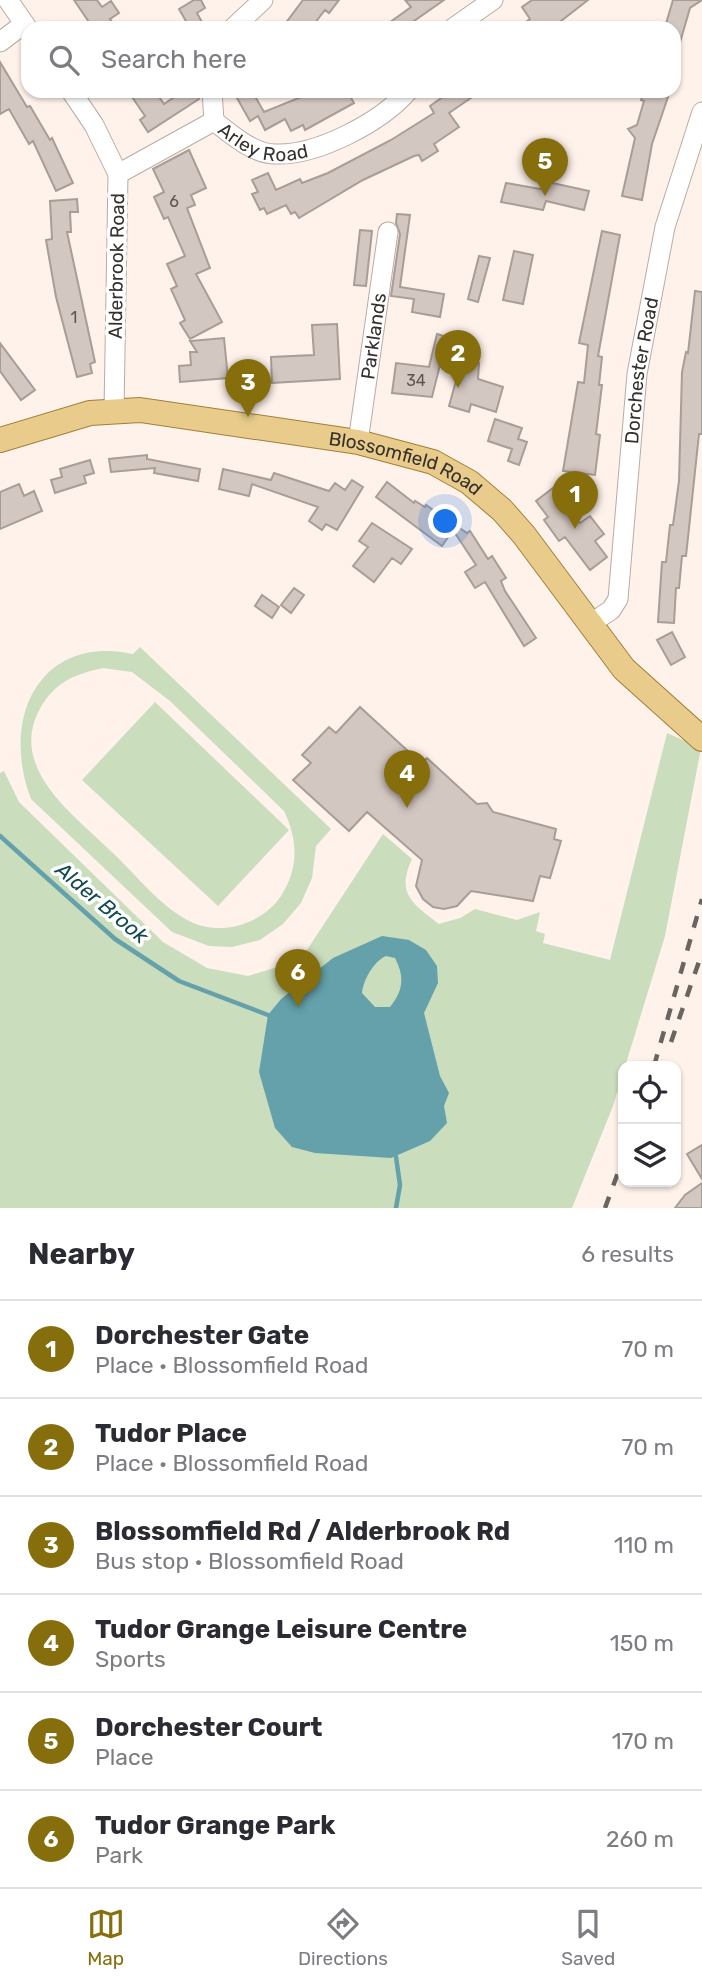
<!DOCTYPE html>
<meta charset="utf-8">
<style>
body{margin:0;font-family:Rubik,sans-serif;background:#f7f7f7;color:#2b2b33}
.controls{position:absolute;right:21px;bottom:21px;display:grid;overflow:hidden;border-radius:14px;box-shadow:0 2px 5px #0004}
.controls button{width:63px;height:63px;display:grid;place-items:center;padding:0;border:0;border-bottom:2px solid #e1e1e2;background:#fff;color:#2b2b33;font:35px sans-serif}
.you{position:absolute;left:446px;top:522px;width:24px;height:24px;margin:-18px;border:5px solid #fff;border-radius:50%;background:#1a73e8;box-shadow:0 0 0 10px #1a73e833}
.badge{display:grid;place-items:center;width:46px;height:46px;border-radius:50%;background:#866e0c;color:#fff;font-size:23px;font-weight:700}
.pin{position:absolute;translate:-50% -58px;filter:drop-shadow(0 2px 4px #0008)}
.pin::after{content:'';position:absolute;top:37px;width:24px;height:21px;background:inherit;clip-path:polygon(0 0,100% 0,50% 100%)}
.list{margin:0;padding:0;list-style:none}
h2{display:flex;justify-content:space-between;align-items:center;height:91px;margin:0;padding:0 28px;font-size:30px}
h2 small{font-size:23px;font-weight:400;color:#7c7c81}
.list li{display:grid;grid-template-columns:46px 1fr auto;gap:21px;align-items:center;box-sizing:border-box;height:98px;padding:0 28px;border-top:2px solid #e1e1e2}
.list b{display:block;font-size:26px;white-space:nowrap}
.list p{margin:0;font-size:23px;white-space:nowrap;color:#7c7c81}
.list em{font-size:23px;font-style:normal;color:#7c7c81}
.icon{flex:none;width:38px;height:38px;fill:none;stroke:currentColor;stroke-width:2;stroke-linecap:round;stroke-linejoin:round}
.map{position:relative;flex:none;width:702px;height:1208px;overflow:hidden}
.search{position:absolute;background:#fff;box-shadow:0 2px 5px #0004;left:21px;right:21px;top:21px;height:77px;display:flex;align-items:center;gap:18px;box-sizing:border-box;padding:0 24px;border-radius:21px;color:#7c7c81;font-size:26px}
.sheet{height:679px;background:#fff}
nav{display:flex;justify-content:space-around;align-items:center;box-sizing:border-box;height:98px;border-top:2px solid #e1e1e2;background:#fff;font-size:19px;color:#7c7c81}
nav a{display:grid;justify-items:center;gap:4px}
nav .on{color:#866e0c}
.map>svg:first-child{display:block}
.green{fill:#caddbc;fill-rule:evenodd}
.water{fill:#64a1aa;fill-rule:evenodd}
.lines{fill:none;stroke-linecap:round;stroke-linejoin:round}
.stream{stroke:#64a1aa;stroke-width:4.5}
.building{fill:#d3c7c1;stroke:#a89d97;stroke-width:2}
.minor-casing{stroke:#b8aca6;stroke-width:21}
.major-casing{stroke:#a17f38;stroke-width:26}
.minor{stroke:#fff;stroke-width:19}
.major{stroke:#e9cc8b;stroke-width:24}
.rail{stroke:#6b6561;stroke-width:4.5;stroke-dasharray:12 12;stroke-linecap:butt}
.labels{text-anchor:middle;stroke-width:7;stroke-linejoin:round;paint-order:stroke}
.number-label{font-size:16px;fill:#5c5652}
.street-label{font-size:19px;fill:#34302d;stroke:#fff}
.water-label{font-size:21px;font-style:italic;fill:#134a52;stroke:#fff}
</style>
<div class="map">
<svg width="702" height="1208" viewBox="0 0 702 1208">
<rect width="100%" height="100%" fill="#fef2eb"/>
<!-- green -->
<path class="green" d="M 140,647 L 331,829 L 316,846 L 312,878 L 301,903 L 283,924 L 260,940 L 232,947 L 209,946 L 172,932 L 31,799 C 0,718 40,634 133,654 ZM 103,668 L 132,672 L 170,701 L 284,811 C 298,840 299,868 281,896 C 266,919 234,932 207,927 C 172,921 140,879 116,856 C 76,816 4,768 42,705 C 57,681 76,674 103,668 Z
M 155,702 L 289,830 L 218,906 L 82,780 Z
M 667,733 L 701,748 L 665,936 L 613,1106 L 572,1208 L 0,1208 L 0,773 L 4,771 L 19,802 L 163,942 L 207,968 L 248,976 L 287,964 L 307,950 L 383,834 L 412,859 C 396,894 412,903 439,924 L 460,918 L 475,909 L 517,920 L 540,912 L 536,931 L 545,934 L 543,943 L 610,960 Z"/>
<!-- water -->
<path class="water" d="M 382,936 L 409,940 L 426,950 L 437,966 L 438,983 L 424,1013 L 440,1076 L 449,1093 L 444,1106 L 447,1123 L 430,1141 L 391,1158 L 315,1153 L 292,1147 L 275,1128 L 259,1072 L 268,1015 L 281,999 L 333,958 ZM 386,956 L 395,958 C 405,977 403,991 390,1007 L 375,1007 L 362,993 C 363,980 374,961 386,956 Z"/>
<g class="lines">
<!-- stream -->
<path class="stream" d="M 0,836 L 115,939 L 179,981 L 268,1015
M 396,1157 L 400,1185 L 396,1208"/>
</g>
<!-- building -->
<path class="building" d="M 74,0 L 97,0 L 102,7 L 111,1 L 119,13 L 110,19 L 116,28 L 93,28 Z
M 194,0 L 201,0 L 205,8 L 197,13 L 202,22 L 190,28 L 179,9 Z
M 303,0 L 339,0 L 329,13 L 325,10 L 311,28 L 282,28 Z
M 405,0 L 444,0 L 404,28 L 382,28 L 411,7 Z
M 532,0 L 588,0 L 552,28 L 517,28 L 530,19 L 522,7 Z
M 673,0 L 702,0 L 690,8 L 677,53 L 674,53 L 674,28 L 665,27 Z
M 0,62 L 27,107 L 30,106 L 50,140 L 52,138 L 73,183 L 56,191 L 33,141 L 29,144 L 9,109 L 0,114 Z
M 128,91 L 155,91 L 164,104 L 183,91 L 194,91 L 199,99 L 148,132 L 140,120 L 145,116 Z
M 233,91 L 252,91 L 264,112 L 316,91 L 347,91 L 354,103 L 305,130 L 303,125 L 291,131 L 285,119 L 265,130 L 258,116 L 250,121 Z
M 451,91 L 481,91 L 449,113 L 459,127 L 434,144 L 438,151 L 422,161 L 419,155 L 414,156 L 363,180 L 299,218 L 295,212 L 291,214 L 286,205 L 267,214 L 264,208 L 260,210 L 252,194 L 258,192 L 252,180 L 268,173 L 276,190 L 300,179 L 302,183 L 328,173 L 391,140 L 434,113 L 430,106 Z
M 644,91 L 670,91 L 652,144 L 642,200 L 622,196 L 635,138 L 628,129 L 637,125 L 644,101 L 641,100 Z
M 189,150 L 206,188 L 191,195 L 195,205 L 187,208 L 210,268 L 196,274 L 222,322 L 190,339 L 180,323 L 185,320 L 171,289 L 177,286 L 167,264 L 185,256 L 168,217 L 164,219 L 154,197 L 164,192 L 153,169 Z
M 548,182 L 589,191 L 584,210 L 546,201 L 543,210 L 501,202 L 506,183 L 546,190 Z
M 77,199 L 78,212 L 70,212 L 71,232 L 67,232 L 95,362 L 90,364 L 92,373 L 77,377 L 56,297 L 46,240 L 52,239 L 50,201 Z
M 397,214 L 410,215 L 400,287 L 444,294 L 440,317 L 412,312 L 414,299 L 391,296 L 400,234 L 396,223 Z
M 360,230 L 372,231 L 366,286 L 354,285 Z
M 602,231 L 620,235 L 598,356 L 602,357 L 599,385 L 602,385 L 596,434 L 600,435 L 595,475 L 563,471 L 578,382 L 584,383 L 588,345 L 579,343 Z
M 514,251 L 533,255 L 523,304 L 503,300 Z
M 479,256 L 490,258 L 478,302 L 468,299 Z
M 695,291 L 702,292 L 702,434 L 699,434 L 686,556 L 682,556 L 679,588 L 676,588 L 674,623 L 658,622 L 662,562 L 666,562 L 670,525 L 673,525 L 679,481 L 682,372 L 686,352 L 688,353 Z
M 337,324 L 340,379 L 272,383 L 271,357 L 314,355 L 312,325 Z
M 437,334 L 447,337 L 432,397 L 392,393 L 396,363 L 429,367 Z
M 224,338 L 228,378 L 180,382 L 179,366 L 191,365 L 190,352 L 197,352 L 190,341 Z
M 0,343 L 35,390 L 21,400 L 0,371 Z
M 462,359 L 479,363 L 478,379 L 503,387 L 496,412 L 471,404 L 469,412 L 449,406 Z
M 495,419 L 522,428 L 518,439 L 527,442 L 519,465 L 508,461 L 512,449 L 488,441 Z
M 147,455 L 147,459 L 200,469 L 198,481 L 154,473 L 155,468 L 111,472 L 109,459 Z
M 90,460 L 94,473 L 84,476 L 86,483 L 55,493 L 51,480 L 62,477 L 60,469 Z
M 223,469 L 271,480 L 274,473 L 329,491 L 335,483 L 345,490 L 352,480 L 363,487 L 337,530 L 326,524 L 322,530 L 309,521 L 318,507 L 252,484 L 249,496 L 219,489 Z
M 387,482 L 414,503 L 415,501 L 425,507 L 426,505 L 467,533 L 470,531 L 488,559 L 492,556 L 506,578 L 501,581 L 505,591 L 536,638 L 524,646 L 485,582 L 475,588 L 465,572 L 476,565 L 453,530 L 442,546 L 376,497 Z
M 19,484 L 24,496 L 34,491 L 42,511 L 0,529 L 0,492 Z
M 553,488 L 580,523 L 590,516 L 604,534 L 595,541 L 607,557 L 590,570 L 565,537 L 559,541 L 544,520 L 548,517 L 536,501 Z
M 372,523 L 412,549 L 401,564 L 392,558 L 374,582 L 353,566 L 368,547 L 359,541 Z
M 294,588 L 304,595 L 291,613 L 281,605 Z
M 262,595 L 279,607 L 272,618 L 255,606 Z
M 672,632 L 685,657 L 671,665 L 657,640 Z
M 360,707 L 421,763 L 427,758 L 477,804 L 487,803 L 493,812 L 556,829 L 554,839 L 561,841 L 550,878 L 540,876 L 533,901 L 471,891 L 457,906 L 444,909 L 433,907 L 423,899 L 416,886 L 422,860 L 367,812 L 349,831 L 293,780 L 311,763 L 302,755 L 329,727 L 336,733 Z
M 702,1145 L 702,1179 L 687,1154 Z
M 702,1183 L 702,1208 L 675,1208 L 685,1195 Z"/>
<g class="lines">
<defs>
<g id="minor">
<path d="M 8,0 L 28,29"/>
<path d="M 233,28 L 263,0"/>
<path d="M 453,28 L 493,0"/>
<path d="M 0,42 L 24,24"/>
<path d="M 71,91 L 94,125 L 118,174 L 114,411"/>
<path d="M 212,91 L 214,121"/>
<path id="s1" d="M 118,174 L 214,121 C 231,134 253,154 275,154 C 317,156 381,122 408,91"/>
<path id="s2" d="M 358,442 L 388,232"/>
<path id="s3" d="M 590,624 L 611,610 L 618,599 L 637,374 L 665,227 L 702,112"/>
</g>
<g id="major">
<path id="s4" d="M 0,440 L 90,413 L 140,410 L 358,442 L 433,462 L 469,482 L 502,510 L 524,535 L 624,669 L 702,739"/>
</g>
</defs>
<!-- minor casing -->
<use href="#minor" class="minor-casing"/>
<!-- major casing -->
<use href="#major" class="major-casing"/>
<!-- minor -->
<use href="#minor" class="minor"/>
<!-- major -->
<use href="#major" class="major"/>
<!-- rail -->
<path class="rail" d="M 671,1042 L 702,953
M 654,1066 L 702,899
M 605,1208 L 623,1159"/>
</g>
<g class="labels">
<!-- number labels -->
<g class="number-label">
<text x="174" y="207">6</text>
<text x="74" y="323">1</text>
<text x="416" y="386">34</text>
</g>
<!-- street labels -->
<g class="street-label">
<text dy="7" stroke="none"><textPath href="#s1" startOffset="166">Arley Road</textPath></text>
<text transform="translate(116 266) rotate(-89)" y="7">Alderbrook Road</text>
<text dy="7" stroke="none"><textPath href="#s2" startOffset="107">Parklands</textPath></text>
<text dy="7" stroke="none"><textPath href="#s3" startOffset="268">Dorchester Road</textPath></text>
<text dy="7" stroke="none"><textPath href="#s4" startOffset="416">Blossomfield Road</textPath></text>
</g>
<!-- water labels -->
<g class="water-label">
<text transform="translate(102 903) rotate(40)" y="7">Alder Brook</text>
</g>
</g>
</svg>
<div class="controls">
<button><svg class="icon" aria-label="locate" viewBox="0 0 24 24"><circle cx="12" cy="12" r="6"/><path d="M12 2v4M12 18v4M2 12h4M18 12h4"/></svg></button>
<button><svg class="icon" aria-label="layers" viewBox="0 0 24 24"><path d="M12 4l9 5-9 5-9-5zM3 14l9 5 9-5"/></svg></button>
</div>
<div class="you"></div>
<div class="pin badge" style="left:575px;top:529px">1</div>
<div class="pin badge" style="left:458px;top:388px">2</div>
<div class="pin badge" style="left:248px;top:417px">3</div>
<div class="pin badge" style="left:407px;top:808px">4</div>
<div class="pin badge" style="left:545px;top:196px">5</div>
<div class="pin badge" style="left:298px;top:1007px">6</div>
<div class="search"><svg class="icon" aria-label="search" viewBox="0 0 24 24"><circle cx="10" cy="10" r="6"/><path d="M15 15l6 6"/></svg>Search here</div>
</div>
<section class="sheet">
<h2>Nearby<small>6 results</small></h2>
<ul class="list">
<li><span class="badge">1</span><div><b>Dorchester Gate</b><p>Place · Blossomfield Road</p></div><em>70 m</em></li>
<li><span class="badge">2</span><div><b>Tudor Place</b><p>Place · Blossomfield Road</p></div><em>70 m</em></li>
<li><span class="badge">3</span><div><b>Blossomfield Rd / Alderbrook Rd</b><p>Bus stop · Blossomfield Road</p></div><em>110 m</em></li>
<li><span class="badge">4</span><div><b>Tudor Grange Leisure Centre</b><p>Sports</p></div><em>150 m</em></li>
<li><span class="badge">5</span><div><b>Dorchester Court</b><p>Place</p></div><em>170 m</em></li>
<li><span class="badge">6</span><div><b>Tudor Grange Park</b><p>Park</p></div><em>260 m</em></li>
</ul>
</section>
<nav>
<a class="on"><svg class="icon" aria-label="map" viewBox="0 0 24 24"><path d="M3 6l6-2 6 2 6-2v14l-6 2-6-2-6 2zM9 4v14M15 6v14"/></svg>Map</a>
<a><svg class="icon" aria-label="directions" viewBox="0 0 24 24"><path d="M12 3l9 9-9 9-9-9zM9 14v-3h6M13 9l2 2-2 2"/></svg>Directions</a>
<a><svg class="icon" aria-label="saved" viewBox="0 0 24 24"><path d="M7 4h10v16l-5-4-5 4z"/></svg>Saved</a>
</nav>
